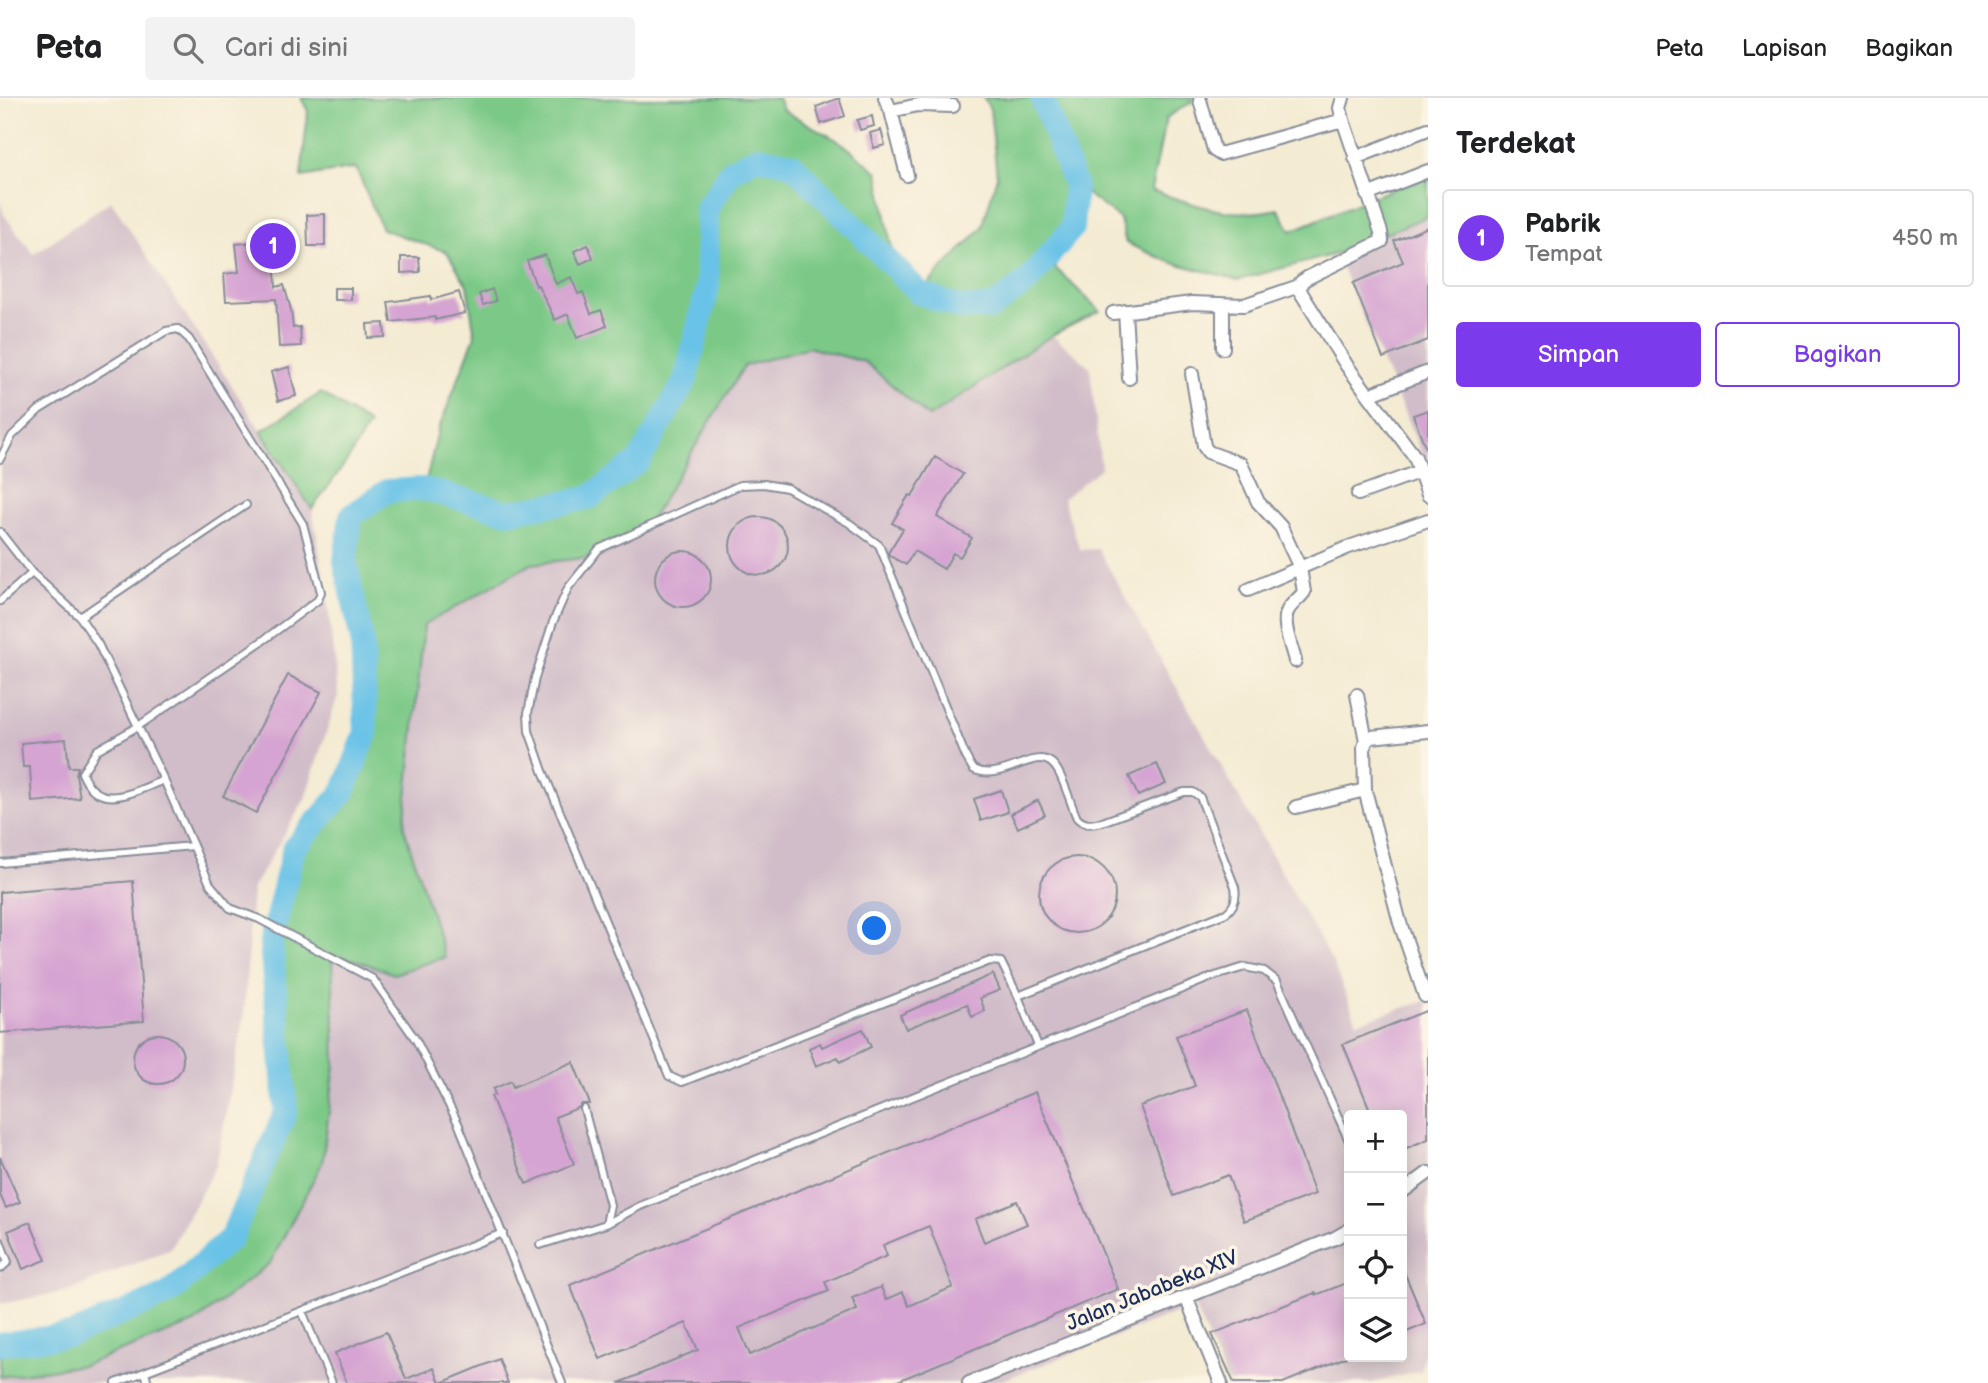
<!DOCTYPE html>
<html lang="id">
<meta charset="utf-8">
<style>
body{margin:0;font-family:"Balsamiq Sans",sans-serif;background:#f2f2f2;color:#202124}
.controls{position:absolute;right:21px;bottom:21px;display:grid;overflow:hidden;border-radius:7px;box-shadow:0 4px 18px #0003}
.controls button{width:63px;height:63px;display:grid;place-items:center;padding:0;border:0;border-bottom:2px solid #e0e0e0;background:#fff;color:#202124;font:35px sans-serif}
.you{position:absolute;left:875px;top:831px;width:24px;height:24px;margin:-18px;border:5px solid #fff;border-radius:50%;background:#1a73e8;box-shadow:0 0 0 10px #1a73e833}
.badge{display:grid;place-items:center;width:46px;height:46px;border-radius:50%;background:#7c3aed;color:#fff;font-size:23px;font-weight:700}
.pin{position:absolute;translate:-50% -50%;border:4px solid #fff;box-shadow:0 2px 7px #0006}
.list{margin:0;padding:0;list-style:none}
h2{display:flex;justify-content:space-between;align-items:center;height:91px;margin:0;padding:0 28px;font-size:30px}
h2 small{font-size:23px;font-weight:400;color:#757577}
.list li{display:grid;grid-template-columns:46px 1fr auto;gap:21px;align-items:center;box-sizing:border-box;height:98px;margin:0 14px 14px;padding:0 14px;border:2px solid #e0e0e0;border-radius:7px}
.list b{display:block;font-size:26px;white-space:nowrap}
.list p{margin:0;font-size:23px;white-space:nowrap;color:#757577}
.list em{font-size:23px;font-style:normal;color:#757577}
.actions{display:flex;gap:14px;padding:21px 28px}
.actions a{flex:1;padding:16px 0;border:2px solid #7c3aed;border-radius:7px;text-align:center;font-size:24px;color:#7c3aed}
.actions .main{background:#7c3aed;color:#fff}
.icon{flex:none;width:38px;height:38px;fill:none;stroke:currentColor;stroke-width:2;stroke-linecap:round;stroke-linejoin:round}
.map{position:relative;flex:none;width:1428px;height:1285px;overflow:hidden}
header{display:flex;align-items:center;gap:42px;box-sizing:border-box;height:98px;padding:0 35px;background:#fff;border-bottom:2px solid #e0e0e0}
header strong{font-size:33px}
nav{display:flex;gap:38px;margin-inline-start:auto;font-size:24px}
.search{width:490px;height:63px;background:#f2f2f2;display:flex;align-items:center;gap:18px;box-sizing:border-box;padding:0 24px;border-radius:7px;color:#757577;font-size:26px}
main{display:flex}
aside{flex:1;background:#fff}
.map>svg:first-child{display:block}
.industrial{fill:#d1bdc9;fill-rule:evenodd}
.green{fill:#7cc987;stroke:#4c7c72;stroke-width:2}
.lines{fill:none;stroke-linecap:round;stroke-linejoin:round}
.river{stroke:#69c2e7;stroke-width:24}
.building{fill:#d6a4d2;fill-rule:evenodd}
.lane-casing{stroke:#888d98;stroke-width:10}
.street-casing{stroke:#888d98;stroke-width:16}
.lane{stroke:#fff;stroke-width:6}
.street{stroke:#fff;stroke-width:12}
.labels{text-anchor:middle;stroke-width:7;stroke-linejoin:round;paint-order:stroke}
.street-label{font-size:21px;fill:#1b2f5e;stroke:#fcf5e5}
</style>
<header>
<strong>Peta</strong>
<div class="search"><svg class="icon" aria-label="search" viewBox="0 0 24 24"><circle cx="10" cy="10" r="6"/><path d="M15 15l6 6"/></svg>Cari di sini</div>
<nav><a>Peta</a><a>Lapisan</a><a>Bagikan</a></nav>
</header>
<main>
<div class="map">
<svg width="1428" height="1285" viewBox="0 0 1428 1285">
<rect width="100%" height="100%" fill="#fcf5e5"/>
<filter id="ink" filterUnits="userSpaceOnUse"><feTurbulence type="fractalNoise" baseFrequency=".0143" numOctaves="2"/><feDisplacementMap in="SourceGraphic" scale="14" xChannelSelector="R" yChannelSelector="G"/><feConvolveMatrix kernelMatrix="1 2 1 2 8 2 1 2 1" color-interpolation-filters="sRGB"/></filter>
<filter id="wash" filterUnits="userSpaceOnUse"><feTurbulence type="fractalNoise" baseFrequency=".00686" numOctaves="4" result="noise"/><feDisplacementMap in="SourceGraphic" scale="28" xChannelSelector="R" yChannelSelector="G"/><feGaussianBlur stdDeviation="1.57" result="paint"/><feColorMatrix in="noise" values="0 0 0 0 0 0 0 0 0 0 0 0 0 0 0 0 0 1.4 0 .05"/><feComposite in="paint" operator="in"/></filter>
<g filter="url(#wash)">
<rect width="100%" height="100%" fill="#f4ebd3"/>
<!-- industrial -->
<path class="industrial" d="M 0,102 L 4,117 L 34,156 L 111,103 L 312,411 L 327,500 L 338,597 L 305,701 L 252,791 L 244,918 L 216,1068 L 170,1151 L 68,1193 L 0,1206 Z
M 1428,118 L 1428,370 L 1336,156 Z
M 1052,237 L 1090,269 L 1101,370 L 1063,401 L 1080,452 L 1098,451 L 1332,863 L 1357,924 L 1426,903 L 1428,907 L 1428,1235 L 1421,1273 L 1371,1285 L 1228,1285 L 1194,1208 L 995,1285 L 0,1285 L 0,1279 L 84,1267 L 194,1225 L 335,967 L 332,857 L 356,862 L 394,876 L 445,858 L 404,730 L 424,527 L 531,466 L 601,458 L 651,421 L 744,268 L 808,249 L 865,264 L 929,319 ZM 1349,1017 L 1402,1017 L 1402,1259 L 1349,1259 Z"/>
<!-- green -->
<path class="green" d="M 301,0 L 778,0 L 783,12 L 842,45 L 878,74 L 895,169 L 920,194 L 982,130 L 997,78 L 990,11 L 984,0 L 1193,0 L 1193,3 L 1166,20 L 1151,92 C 1195,107 1232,122 1278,111 L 1291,133 L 1428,76 L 1428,118 L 1336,156 L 1238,182 L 1170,164 L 1126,145 L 1120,121 L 1075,87 L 1072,130 L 1046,161 L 1100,213 L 1052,237 L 929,319 L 865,264 L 808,249 L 744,268 L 651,421 L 601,458 L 531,466 L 424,527 L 404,730 L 445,859 L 394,876 L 356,862 L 332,858 L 335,967 L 322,1065 L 270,1165 L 194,1225 L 84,1267 L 0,1279 L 0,1246 L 71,1237 L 168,1196 L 232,1140 L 286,1013 L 271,844 L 294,750 L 344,693 L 366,635 L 362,541 L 345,463 L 351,418 L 387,393 L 424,391 L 438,333 L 475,238 L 467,187 L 447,154 L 382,131 L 356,70 L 301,79 L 308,13 Z
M 321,295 L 369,326 L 349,360 L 312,411 L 261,333 Z"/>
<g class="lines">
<!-- river -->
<path class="river" d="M 0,1246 L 71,1237 L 168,1196 L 231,1140 L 286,1013 L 271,844 L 294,750 L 344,693 L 366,635 L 362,541 L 345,463 L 351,418 L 387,393 L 424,391 L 509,414 L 589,400 L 639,363 L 685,283 L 708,188 L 707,110 L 732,72 L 757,59 L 792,66 L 920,195 L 961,210 L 991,210 L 1027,184 L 1072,130 L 1075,87 L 1042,0"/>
</g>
<g id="blocks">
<!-- building -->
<path class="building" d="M 839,0 L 845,18 L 821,26 L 816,9 Z
M 872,18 L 874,28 L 860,32 L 857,22 Z
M 881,32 L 885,47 L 874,50 L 870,35 Z
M 325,116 L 325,148 L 308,148 L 307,117 Z
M 265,126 L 285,126 L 285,138 L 281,138 L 282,159 L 274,159 L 276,189 L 284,187 L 291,212 L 293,230 L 300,229 L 301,248 L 279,249 L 276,201 L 226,203 L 224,176 L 239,174 L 236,146 L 265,143 Z
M 1428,129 L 1428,242 L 1383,260 L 1353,185 L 1403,164 L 1394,143 Z
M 588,147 L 593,160 L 580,166 L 574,153 Z
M 545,157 L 556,186 L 571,179 L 578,196 L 583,194 L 591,216 L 601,212 L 607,228 L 577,240 L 568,216 L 555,222 L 538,187 L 536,188 L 527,163 Z
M 401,159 L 419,159 L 420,174 L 401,175 Z
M 334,190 L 351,190 L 351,202 L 334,202 Z
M 492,191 L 496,203 L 483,207 L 479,196 Z
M 459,194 L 465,215 L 435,222 L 435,219 L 391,224 L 388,204 L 431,198 L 431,202 Z
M 384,225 L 385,239 L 368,240 L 367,226 Z
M 289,269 L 296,298 L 278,303 L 271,274 Z
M 1428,312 L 1428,352 L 1427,353 L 1413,317 Z
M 935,359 L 963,376 L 937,419 L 972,440 L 960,459 L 953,455 L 944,471 L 914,453 L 906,467 L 890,458 L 888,455 L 903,431 L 892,425 L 909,397 L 912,398 Z
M730 448a29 29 0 1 1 58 0a29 29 0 1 1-58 0Z
M655 481a28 28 0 1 1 56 0a28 28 0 1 1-56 0Z
M 288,577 L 321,594 L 256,715 L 223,698 Z
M 66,641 L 69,669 L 78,669 L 76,676 L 80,700 L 32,704 L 30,669 L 23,669 L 21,645 Z
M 1157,666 L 1166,686 L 1138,698 L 1129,678 Z
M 1001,692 L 1008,714 L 981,723 L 974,701 Z
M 1038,702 L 1045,717 L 1018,730 L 1011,716 Z
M1039 797a38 38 0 1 1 76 0a38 38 0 1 1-76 0Z
M 133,783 L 144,923 L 0,935 L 0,794 Z
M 993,876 L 1000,892 L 980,900 L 985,913 L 972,919 L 967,906 L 906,931 L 900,917 Z
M 1247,912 L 1315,1096 L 1244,1123 L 1228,1077 L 1174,1098 L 1140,1008 L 1195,988 L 1176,938 Z
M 1428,912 L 1428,1041 L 1402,1052 L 1402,1017 L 1372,1017 L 1343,946 Z
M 863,931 L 871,949 L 840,964 L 838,959 L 816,968 L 809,950 L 820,945 L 822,949 Z
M133 961a25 25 0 1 1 50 0a25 25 0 1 1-50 0Z
M 573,964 L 590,1006 L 582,1006 L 578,1010 L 555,1019 L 574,1066 L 526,1086 L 491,998 L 495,997 L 493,991 L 511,983 L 513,989 Z
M 1035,994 L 1118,1191 L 893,1285 L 619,1285 L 698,1252 L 686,1225 L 600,1261 L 570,1187 ZM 1017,1103 L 1027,1126 L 984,1144 L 975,1121 ZM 929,1128 L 953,1189 L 909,1208 L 903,1194 L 886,1202 L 881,1189 L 852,1200 L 857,1212 L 750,1257 L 739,1230 L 829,1193 L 825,1184 L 887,1158 L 883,1147 Z
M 0,1059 L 20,1104 L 6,1110 L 0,1097 Z
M 30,1124 L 46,1162 L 23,1171 L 8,1133 Z
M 1402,1169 L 1426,1226 L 1402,1236 Z
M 1349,1184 L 1349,1258 L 1283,1285 L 1234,1285 L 1212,1236 L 1315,1195 L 1316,1197 Z
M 386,1234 L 406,1281 L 434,1270 L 440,1285 L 347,1285 L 335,1255 Z
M 499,1261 L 508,1285 L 441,1285 Z"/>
</g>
</g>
<g filter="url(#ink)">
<use href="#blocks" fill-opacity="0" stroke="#888d98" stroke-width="2"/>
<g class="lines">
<defs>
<path id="lane" d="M 0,361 L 12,338 L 39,312 L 166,233 L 178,231 L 189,241 L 303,426 L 321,494 L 318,502 L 265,541 L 137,629 L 97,652 L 82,675 C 98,716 135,693 164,682
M 0,434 L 32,475 L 80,519 L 98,546 L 164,682 L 210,786 L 230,810 L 259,821 L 373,881 L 416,942 L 458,1025 L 562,1285
M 0,503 L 32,475
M 80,519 L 246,407
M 0,765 L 193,748
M 1018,898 L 1226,815 C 1235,808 1237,800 1235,789 L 1200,699 L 1193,694 L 1184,694 L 1102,724 C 1091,726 1085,728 1077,720 C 1070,705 1066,687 1058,673 C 1040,640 1006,687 973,671 L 966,659 L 879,447 L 849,425 L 787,390 L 764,386 L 740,387 L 599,451 L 568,490 L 553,524 L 535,580 L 528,615 L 529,633 L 543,673 L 669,978 L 682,984 L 990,863 L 1001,864 L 1018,898 L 1038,948
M 584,1011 L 610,1107 L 606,1126
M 0,1143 L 8,1164 L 0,1171
M 540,1147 L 606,1126 L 640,1108 L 1212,879 L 1245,869 L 1264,873 L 1277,883 L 1349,1043
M 302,1213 L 332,1285
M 145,1274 L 148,1285
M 116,1285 L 503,1135"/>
<path id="street" d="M 885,0 L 891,13 L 907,77
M 1343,0 L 1340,10 L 1343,22 L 1381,134 L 1382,143 L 1307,180 L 1301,184 L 1300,193 L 1347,268 L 1415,359 L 1428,397
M 1200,2 L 1214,52 L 1220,56 L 1343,22
M 891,13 L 918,7 L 953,8
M 1355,60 L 1428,31
M 1367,97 L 1428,73
M 1223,208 L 1223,250
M 1125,213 L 1129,280
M 1113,215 L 1192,205 L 1244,207 L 1299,188
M 1192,276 L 1204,348 L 1208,354 L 1241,366 L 1258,404 L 1281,429 L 1300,470 L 1304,494 C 1300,500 1292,505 1288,512 C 1281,525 1292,549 1295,563
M 1369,297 L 1428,274
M 1358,396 L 1421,373
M 1248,492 L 1349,449 L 1428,422
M 1357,597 L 1366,643
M 1296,709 L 1365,692
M 1425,898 L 1400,825 L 1365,692 L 1364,649 L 1366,643 L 1371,639 L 1428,633
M 1402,1094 L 1428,1075
M 1186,1199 L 1221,1285
M 969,1285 L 1335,1140 L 1349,1132"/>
</defs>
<!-- lane casing -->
<use href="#lane" class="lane-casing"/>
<!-- street casing -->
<use href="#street" class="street-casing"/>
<!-- lane -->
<use href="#lane" class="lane"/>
<!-- street -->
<use href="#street" class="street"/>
</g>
</g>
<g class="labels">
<!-- street labels -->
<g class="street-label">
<text transform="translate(1152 1192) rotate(-22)" y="7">Jalan Jababeka XIV</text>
</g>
</g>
</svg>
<div class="controls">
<button>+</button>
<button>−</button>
<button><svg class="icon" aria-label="locate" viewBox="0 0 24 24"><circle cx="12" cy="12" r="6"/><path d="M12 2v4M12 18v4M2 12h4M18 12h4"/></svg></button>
<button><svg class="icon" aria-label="layers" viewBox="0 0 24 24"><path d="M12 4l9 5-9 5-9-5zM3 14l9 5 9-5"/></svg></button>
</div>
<div class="you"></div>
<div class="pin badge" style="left:273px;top:148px">1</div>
</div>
<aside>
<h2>Terdekat<small></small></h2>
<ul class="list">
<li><span class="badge">1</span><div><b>Pabrik</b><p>Tempat</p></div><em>450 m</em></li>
</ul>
<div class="actions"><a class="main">Simpan</a><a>Bagikan</a></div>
</aside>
</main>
